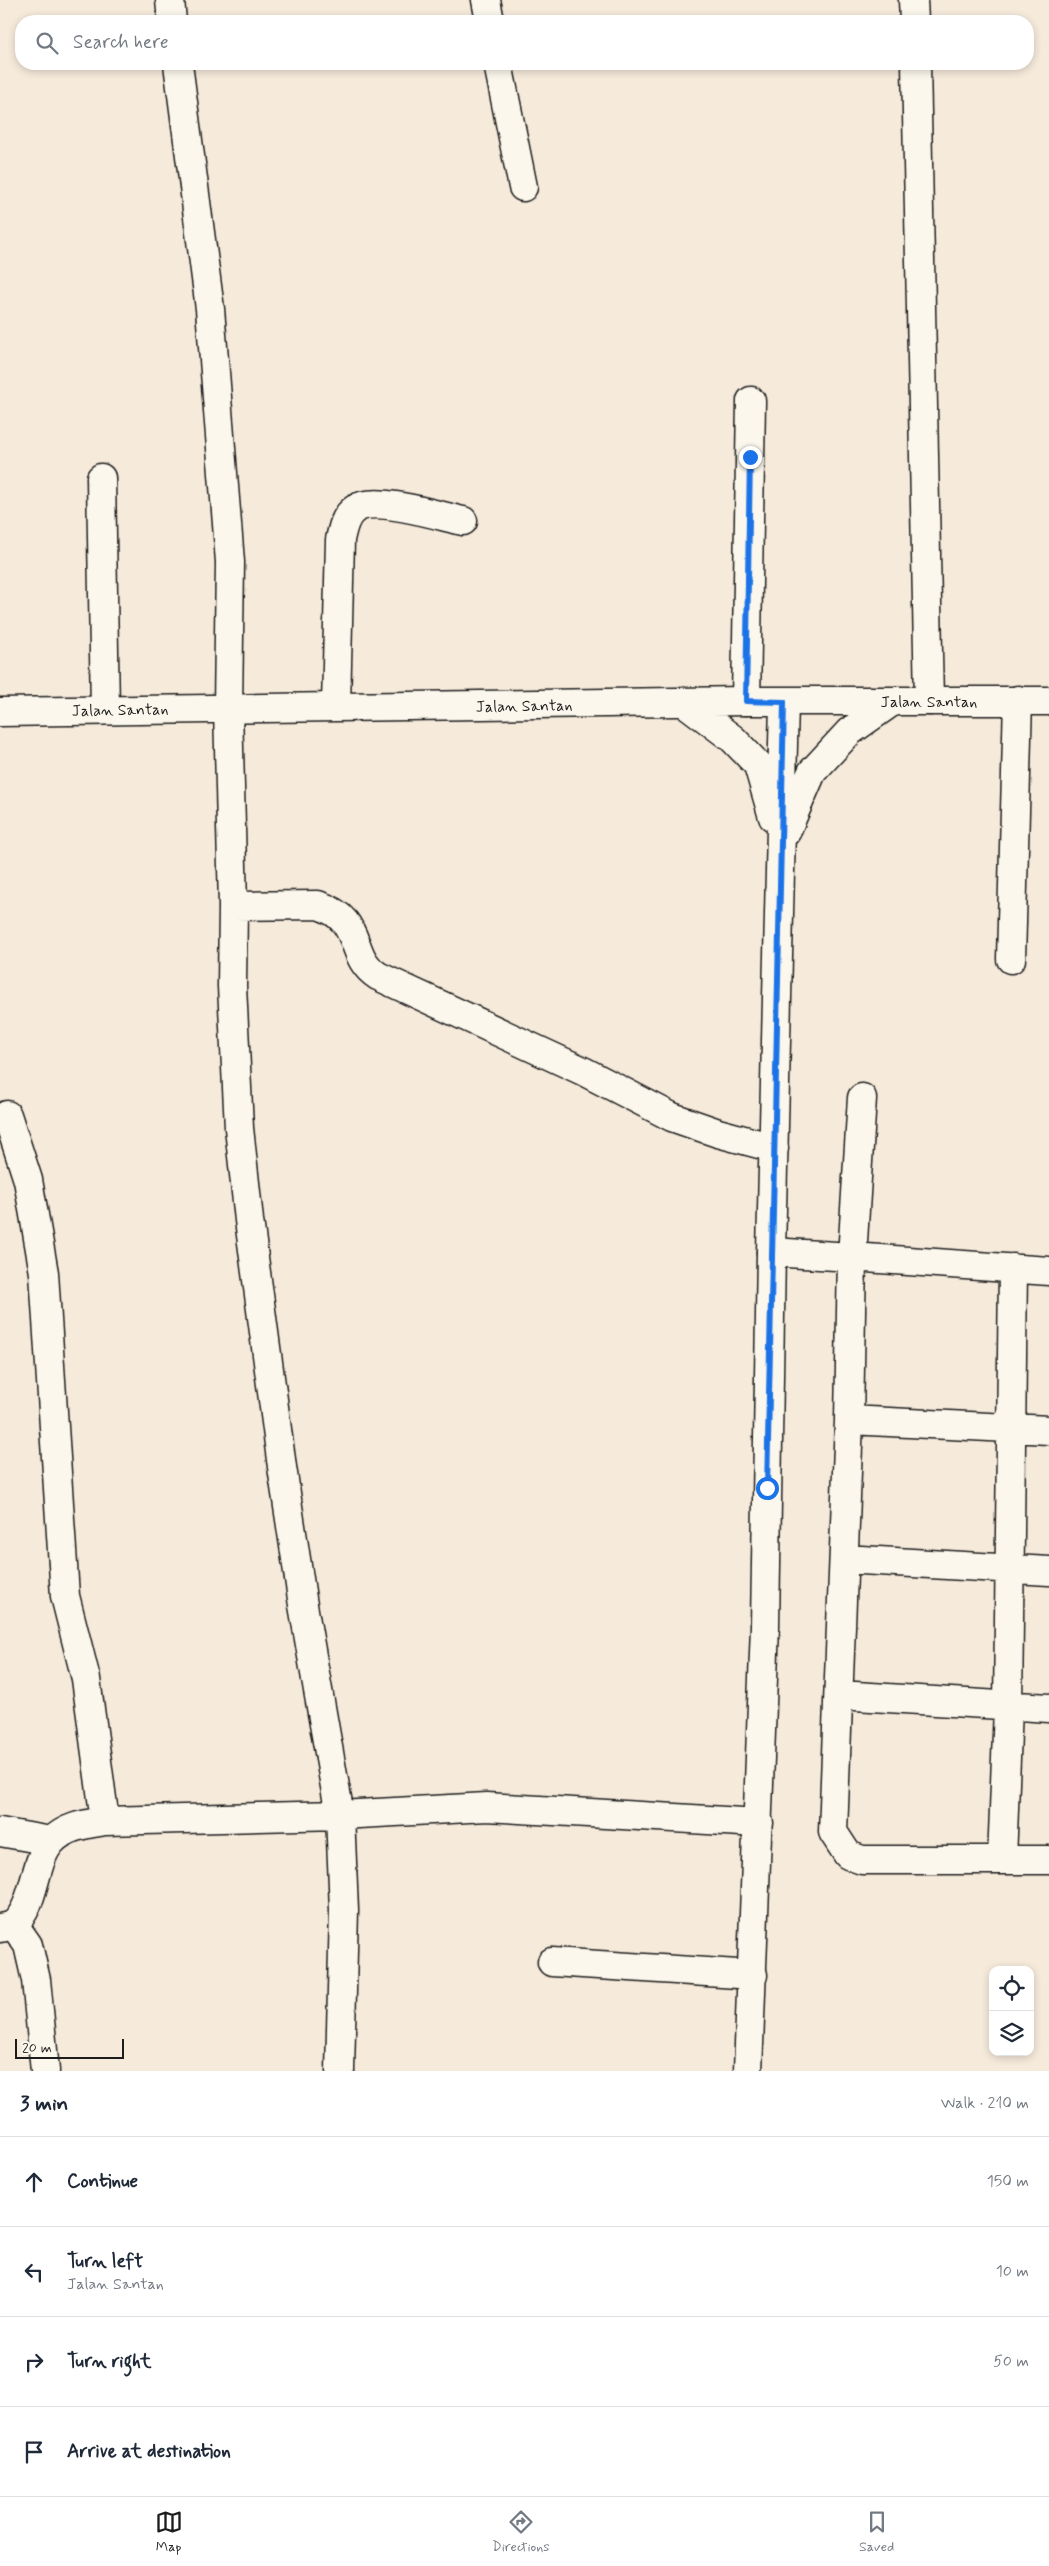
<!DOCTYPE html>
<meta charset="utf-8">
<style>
body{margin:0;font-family:Mynerve,sans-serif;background:#f2f2f3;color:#1f2937}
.controls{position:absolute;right:15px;bottom:15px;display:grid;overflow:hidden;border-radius:10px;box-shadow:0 2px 8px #0003}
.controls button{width:45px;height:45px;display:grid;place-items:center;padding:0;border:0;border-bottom:1px solid #e0e1e3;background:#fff;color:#1f2937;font:25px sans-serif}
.scale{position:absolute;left:15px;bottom:12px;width:109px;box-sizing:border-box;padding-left:5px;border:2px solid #1c1c1c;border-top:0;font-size:14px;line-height:18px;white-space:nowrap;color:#1c1c1c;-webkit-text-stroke:4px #fbf7ec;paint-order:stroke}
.stop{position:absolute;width:15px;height:15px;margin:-11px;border:4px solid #1a73e8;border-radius:50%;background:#fff}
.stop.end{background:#1a73e8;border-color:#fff;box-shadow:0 1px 5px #0008}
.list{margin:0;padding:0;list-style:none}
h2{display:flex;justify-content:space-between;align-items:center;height:65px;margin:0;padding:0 20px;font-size:21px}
h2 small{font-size:16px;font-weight:400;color:#747a83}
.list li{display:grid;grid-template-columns:32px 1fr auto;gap:15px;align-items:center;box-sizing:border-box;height:90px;padding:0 20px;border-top:1px solid #e0e1e3}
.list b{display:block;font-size:19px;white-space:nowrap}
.list p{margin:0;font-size:16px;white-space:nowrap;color:#747a83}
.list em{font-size:16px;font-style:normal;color:#747a83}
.icon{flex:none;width:28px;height:28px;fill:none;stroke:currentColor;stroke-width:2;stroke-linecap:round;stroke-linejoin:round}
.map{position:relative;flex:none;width:1049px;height:2071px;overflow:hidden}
.search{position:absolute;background:#fff;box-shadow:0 2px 8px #0003;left:15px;right:15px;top:15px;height:55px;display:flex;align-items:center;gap:12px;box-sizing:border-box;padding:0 18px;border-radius:20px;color:#747a83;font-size:19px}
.sheet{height:425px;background:#fff}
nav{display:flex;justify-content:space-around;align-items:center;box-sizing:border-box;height:70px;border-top:1px solid #e0e1e3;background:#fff;font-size:14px;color:#747a83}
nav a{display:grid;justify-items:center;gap:2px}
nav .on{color:#1c1c1c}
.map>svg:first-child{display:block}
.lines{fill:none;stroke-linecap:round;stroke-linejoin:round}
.minor-casing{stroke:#1c1c1c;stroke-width:31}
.tertiary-casing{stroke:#1c1c1c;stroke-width:31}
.minor{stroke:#fbf7ec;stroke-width:28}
.tertiary{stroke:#fbf7ec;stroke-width:28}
.route{stroke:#1a73e8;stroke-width:6}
.labels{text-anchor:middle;stroke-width:4;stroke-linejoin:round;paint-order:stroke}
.street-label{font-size:16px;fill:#1c1c1c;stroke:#fbf7ec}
</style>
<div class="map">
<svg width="1049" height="2071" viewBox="0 0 1049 2071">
<rect width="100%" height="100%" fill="#f6eadb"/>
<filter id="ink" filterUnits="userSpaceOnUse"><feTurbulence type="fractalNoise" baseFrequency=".02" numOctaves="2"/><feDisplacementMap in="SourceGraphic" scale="10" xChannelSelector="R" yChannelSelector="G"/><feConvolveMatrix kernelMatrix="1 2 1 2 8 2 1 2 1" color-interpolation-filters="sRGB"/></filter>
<g filter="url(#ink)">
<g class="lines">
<defs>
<path id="minor" d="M 170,0 L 172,21
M 486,0 L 490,21
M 913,0 L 914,21
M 178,64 L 210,309 L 230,562 L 228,708 L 233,906 L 232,986 L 239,1128 L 249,1220 L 282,1467 L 303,1605 L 340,1815 L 344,1910 L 340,2071
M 498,64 L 523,187
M 916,64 L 929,701
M 101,478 L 105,709
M 746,701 L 751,401
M 336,706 L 340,540 C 342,530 345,515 355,509 C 375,495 439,516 463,521
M 233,906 L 318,905 C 365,920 347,957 378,976 L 583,1071 L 672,1117 L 718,1133 L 774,1148
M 1011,959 L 1018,700
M 862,1098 L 852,1257 L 1049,1271
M 7,1115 L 28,1180 L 44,1273 L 65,1596 L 86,1679 L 105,1821
M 771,1252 L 852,1257 L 849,1420 L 833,1832 L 848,1855 L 862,1860 L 1049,1860
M 849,1420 L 1049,1430
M 844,1559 L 1049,1571
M 839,1695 L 1049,1708
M 0,1832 L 51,1841
M 1002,1860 L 1008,1707 L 1013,1268
M 14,1925 L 28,1945 L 36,1980 L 45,2071
M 0,1928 C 4,1927 11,1926 14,1924 C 36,1905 33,1860 52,1841 C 67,1826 86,1824 105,1821 L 340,1815 L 487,1807 L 759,1823
M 552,1962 L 753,1975"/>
<path id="tertiary" d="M 684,702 L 733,739 L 758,765 L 773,817
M 0,712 L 746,701 L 1049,701
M 786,832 L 812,772 L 849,732 L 893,701
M 748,2071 L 765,1626 L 771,1252 L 784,702"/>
</defs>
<!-- minor casing -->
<use href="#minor" class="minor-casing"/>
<!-- tertiary casing -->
<use href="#tertiary" class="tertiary-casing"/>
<!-- minor -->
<use href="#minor" class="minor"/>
<!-- tertiary -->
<use href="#tertiary" class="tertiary"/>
</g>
</g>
<g class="lines" filter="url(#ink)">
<!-- route -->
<path class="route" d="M 750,457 L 746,701 L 784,702 L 767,1488"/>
</g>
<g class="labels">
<!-- street labels -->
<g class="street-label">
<text x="929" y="707">Jalan Santan</text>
<text transform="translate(524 705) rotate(-1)" y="6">Jalan Santan</text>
<text transform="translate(120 709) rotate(-1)" y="6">Jalan Santan</text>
</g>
</g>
</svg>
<div class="controls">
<button><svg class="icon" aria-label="locate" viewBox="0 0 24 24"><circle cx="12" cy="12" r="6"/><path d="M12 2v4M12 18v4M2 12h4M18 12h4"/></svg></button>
<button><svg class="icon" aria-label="layers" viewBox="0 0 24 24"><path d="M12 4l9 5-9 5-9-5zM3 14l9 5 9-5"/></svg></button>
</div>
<div class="scale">20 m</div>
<div class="stop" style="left:767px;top:1488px"></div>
<div class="stop end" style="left:750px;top:457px"></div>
<div class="search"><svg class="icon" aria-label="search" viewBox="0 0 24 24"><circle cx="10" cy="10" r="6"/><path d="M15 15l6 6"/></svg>Search here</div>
</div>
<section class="sheet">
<h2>3 min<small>Walk · 210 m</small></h2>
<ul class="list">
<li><svg class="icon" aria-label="ahead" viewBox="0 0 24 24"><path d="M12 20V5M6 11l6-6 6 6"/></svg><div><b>Continue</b></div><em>150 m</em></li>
<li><svg class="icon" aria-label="left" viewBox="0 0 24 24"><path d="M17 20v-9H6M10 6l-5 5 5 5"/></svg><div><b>Turn left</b><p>Jalan Santan</p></div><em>10 m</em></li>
<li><svg class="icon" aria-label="right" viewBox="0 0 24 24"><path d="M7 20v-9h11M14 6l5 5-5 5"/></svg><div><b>Turn right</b></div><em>50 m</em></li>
<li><svg class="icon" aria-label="arrive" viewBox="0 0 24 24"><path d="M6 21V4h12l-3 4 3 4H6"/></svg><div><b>Arrive at destination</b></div></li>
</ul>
</section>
<nav>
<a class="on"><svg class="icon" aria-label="map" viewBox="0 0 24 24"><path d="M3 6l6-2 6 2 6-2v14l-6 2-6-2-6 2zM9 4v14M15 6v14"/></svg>Map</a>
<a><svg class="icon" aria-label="directions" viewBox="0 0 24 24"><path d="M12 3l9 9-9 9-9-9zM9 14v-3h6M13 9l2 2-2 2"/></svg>Directions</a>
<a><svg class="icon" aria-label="saved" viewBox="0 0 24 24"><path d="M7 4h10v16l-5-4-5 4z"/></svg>Saved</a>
</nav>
